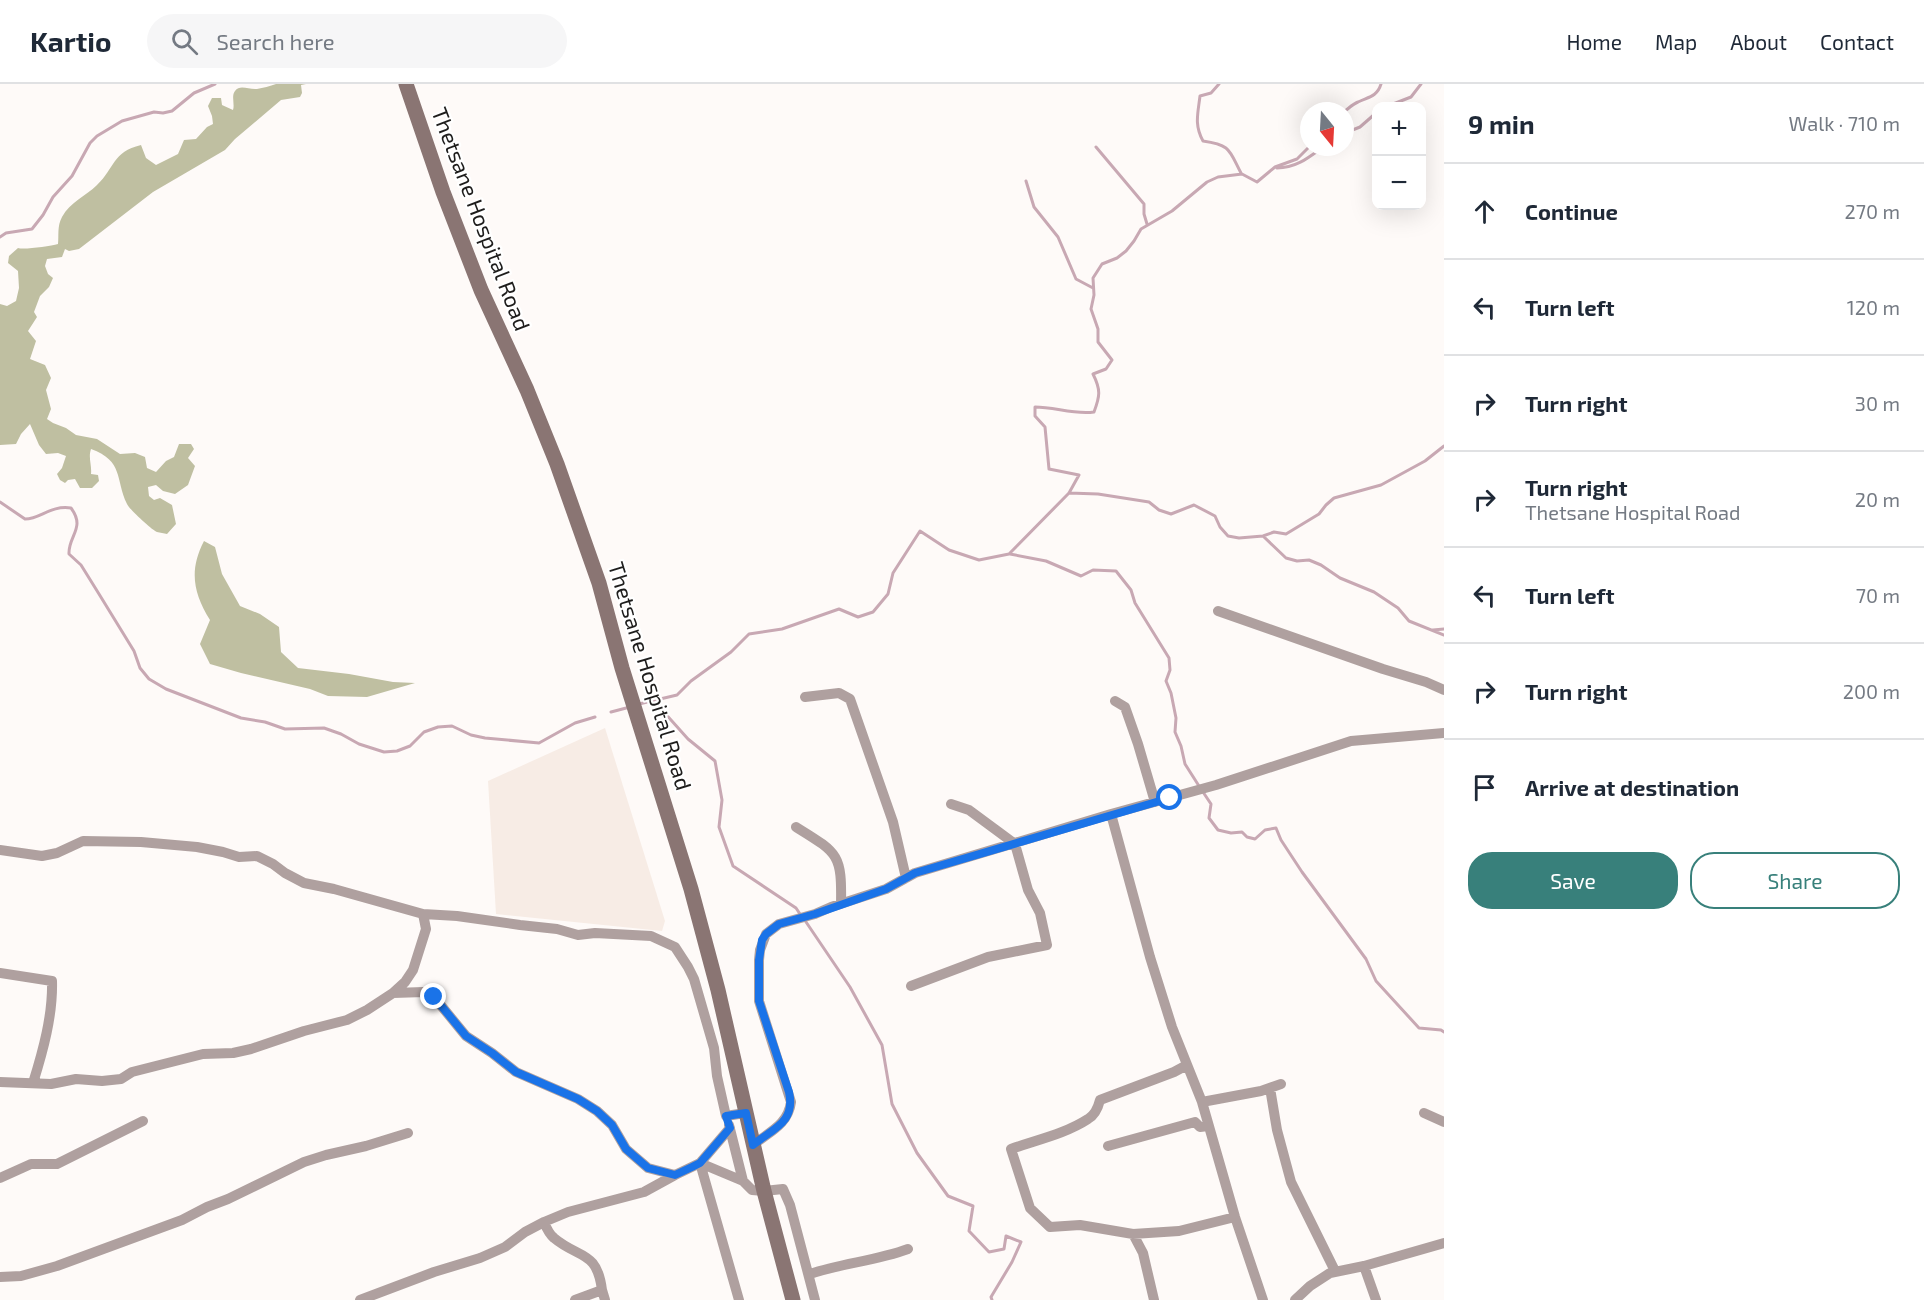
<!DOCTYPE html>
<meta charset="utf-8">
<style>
body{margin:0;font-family:"Exo 2",sans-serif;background:#f6f6f7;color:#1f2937}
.controls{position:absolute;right:18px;top:18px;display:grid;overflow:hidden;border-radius:12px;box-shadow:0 6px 24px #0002}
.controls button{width:54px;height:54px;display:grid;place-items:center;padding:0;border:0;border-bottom:2px solid #e0e1e3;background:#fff;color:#1f2937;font:30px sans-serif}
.compass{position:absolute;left:1300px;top:18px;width:54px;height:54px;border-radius:50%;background:#fff;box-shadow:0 6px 24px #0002;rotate:162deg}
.stop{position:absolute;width:18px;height:18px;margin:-14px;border:4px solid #1a73e8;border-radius:50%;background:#fff}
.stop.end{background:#1a73e8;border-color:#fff;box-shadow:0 2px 6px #0008}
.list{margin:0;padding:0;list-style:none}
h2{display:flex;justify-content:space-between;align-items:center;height:78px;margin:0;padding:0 24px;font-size:26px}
h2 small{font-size:20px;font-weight:400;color:#747a83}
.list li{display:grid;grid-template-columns:39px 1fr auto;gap:18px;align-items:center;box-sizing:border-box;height:96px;padding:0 24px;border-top:2px solid #e0e1e3}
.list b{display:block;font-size:22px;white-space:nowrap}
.list p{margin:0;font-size:20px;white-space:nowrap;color:#747a83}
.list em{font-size:20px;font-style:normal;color:#747a83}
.actions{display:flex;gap:12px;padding:18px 24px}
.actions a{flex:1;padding:14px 0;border:2px solid #38807b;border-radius:24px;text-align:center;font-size:21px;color:#38807b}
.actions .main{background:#38807b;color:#fff}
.icon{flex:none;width:33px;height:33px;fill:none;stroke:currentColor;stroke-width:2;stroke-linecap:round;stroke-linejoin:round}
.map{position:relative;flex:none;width:1444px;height:1216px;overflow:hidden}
header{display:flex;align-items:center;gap:36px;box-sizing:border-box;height:84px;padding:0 30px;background:#fff;border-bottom:2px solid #e0e1e3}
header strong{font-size:28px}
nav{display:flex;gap:33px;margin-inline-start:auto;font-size:21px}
.search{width:420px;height:54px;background:#f6f6f7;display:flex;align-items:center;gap:15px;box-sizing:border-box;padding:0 21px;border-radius:33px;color:#747a83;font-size:22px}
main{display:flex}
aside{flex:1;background:#fff}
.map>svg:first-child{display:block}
.built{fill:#f7ece5}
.forest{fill:#bfbfa1}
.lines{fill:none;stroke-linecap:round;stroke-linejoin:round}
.stream{stroke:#c8a8b3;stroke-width:3}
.minor{stroke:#afa09f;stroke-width:10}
.secondary{stroke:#8a7573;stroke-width:15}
.route{stroke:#1a73e8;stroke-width:8}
.labels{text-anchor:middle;stroke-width:4.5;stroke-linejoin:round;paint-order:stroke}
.street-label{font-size:22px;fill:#1e1d1c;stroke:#fff}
</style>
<header>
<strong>Kartio</strong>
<div class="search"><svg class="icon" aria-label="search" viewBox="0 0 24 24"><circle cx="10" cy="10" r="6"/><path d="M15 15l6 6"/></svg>Search here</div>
<nav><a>Home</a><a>Map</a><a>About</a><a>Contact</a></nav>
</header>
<main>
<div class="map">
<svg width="1444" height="1216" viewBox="0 0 1444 1216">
<rect width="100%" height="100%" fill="#fefaf8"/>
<!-- built -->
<path class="built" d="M 605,644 L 665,837 L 662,847 L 496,830 L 488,697 Z"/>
<!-- forest -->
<path class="forest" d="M 276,0 L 306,0 L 301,1 L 302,9 L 300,13 L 281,16 L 235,55 L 225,66 L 153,108 L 79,165 L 69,167 L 65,165 L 62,173 L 47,175 L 45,182 L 48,190 L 53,194 L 49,203 L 40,212 L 34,228 L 37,233 L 28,247 L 36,257 L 30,275 L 45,281 L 51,294 L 46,306 L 51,325 L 47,335 L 53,339 L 66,344 L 76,351 L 97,355 L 120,370 L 135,369 L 145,373 L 147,384 L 156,388 L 166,377 L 174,373 L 179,360 L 191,360 L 194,365 L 188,374 L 195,382 L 188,401 L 175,410 L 163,407 L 156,401 L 148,403 L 149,412 L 154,416 L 160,414 L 172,421 L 176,440 L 167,450 C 164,449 160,449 157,448 C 152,446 129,425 127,420 C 115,395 124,377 91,365 C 88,374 92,381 91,390 L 98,391 L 99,397 L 92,404 L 80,404 L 75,395 L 68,396 L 65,399 L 60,396 L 57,390 L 62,384 L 66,372 L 58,369 L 46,370 L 39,361 L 30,340 L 21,350 L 16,360 L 0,361 L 0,220 L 7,222 L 16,217 L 19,204 L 18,187 L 8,179 L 9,172 L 18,164 C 24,166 50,162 58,160 C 59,151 57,142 62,133 C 70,118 86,112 97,101 C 115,84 112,68 141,61 L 146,74 L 156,81 L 178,70 L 184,56 L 196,55 L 207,43 L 213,40 L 212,32 L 208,22 L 212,14 L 221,14 L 222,21 L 233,26 C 235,20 231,12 235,7 C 240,0 249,6 257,5 C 263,4 270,2 276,0 Z
M 204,457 L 215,463 L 222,490 L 240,522 L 260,530 L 279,543 L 281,568 L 298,584 L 349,590 L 393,598 L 415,599 L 367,613 L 328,612 L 310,605 L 241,589 L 210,580 L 200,560 L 210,536 C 193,509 189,486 204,457 Z"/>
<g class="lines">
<!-- stream -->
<path class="stream" d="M 1219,0 L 1211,9 L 1200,12 C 1198,29 1194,41 1203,57 C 1231,61 1229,66 1241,89
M 1388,22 L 1411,13 L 1421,0
M 1345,27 C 1349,24 1353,20 1358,18 C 1368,13 1377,13 1381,0
M 1345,49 L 1360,43 L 1376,29
M 1096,63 L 1144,120 L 1144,130 L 1147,140
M 1277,84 C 1296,84 1308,74 1323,63
M 1026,97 L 1034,123 L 1058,153 L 1076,195 L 1093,204
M 0,153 L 6,149 L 32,145 L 43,131 L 53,113 L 72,92 L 90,59 L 97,52 L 122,37 L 154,28 L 163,29 L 172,27 L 194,9 L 215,0
M 1069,409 L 1098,410 L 1149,418 L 1159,426 L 1171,430 L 1194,421 L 1215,432 L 1220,443 L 1228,452 L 1239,454 L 1263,452 L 1274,448 L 1286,450 L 1319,430 L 1326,421 L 1334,414 L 1381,401 L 1425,377 L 1444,362
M 0,418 L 25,435 C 41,435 50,421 71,424 C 86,444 68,452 69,470 L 81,481 L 99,510 L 134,567 L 140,584 L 149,595 L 166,605 L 241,634 L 265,638 L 285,645 L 324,644 L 341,650 L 359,660 L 384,668 L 397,667 L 410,662 L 424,648 L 438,643 L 452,642 L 471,651 L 485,654 L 539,659 L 575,639 L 595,633
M 1264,453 L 1286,474 L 1297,477 L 1309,476 L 1321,481 L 1340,494 L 1374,508 L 1398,524 L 1409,537 L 1444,551
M 1010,470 L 1046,477 L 1081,492 L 1093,486 L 1116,487 L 1131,506 L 1135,519 L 1169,574 L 1170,586 L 1166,597 L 1171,609 L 1176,634 L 1175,648 L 1181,662 L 1185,680 L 1199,702
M 1433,546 L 1444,545
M 654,617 L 688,655 L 715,677 L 722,716 L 719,743 L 733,782 L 796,824 L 800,830
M 639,620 L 677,611 L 691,597 L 731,568 L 749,550 L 782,545 L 839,525 L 858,533 L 873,528 L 888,510 L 893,489 L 920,447 L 949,466 L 979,476 L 1009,470 L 1069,409 L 1079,391 L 1049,385 L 1045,343 L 1035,332 L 1035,323 C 1055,323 1074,331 1094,328 C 1100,312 1101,306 1093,290 L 1106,285 L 1112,276 L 1098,258 L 1098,245 L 1091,225 L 1094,211 L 1093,194 L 1102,180 L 1117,174 L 1126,167 L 1134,157 L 1141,145 L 1172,127 L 1207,98 L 1218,93 L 1242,90 L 1257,98 L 1275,83 L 1297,75 L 1309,63
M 611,628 L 630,623
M 1203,708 L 1211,720 L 1209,734 L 1218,746 L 1231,749 L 1242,748 L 1247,753 L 1255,755 L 1265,746 L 1276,744 L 1281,756 L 1302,788 L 1366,875 L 1376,897 L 1419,944 L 1441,946 L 1444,948
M 804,835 L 850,903 L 882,961 L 892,1020 L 917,1069 L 948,1112 L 973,1122 L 969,1147 L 989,1168 L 1004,1165 L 1006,1152 L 1021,1158 L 1012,1178 L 991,1213 L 992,1216"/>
<!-- minor -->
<path class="minor" d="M 1218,527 L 1383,585 L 1426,598 L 1444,606
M 805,613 L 839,609 L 850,615 L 893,738 L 906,794
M 1115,617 L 1125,623 L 1138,660 L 1155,718
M 1111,730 L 1150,873 L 1172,943 L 1202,1018 L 1235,1133 L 1263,1216
M 796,743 C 838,769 842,770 841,820
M 0,766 L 42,772 L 57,769 L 83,757 L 141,758 L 197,763 L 223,768 L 239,773 L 257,772 L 273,780 L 285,789 L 304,799 L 334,805 L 423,830 L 457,832 L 520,841 L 557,845 L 578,851 L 595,849 L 651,852 L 675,863 L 688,883 L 694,895 L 714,964 L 717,992 L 726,1032 L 745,1029
M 0,889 L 52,897 C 53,931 43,967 33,999
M 911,902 L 988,873 L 1047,861 L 1040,829 L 1028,806 L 1015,760 L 969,726 L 951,720
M 393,909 L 424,908 L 434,913 L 466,952 L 492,969 L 516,988 L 578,1015 L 597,1027 L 612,1041 L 626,1065 L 648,1084 L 675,1091 L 700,1079 L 743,1097 L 752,1106 L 764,1107 L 783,1105 L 790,1121 L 815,1216
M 1187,981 L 1174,988 L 1100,1016 C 1098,1024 1095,1031 1088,1035 C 1065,1050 1036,1056 1011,1065 L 1030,1124 L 1050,1143 L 1080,1141 L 1133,1150 L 1179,1147 L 1235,1133
M 0,998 L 51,1000 L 76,995 L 102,997 L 121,995 L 132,988 L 203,970 L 233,969 L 251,965 L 304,947 L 347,936 L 367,926 L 393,909 L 405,898 L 413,886 L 426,845 L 423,830
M 1270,1004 L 1277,1046 L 1291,1098 L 1335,1187
M 1202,1018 L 1261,1007 L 1281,1000
M 1424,1029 L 1444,1038
M 729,1041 L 743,1097
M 730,1044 L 700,1079 L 739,1216
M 753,1061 C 769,1048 788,1041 791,1018 L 759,917 L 759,876 L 760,866 L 766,850 L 779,840 L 815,830 L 831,823 L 886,805 L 915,789 L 1111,730 L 1216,701 L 1351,657 L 1444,649
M 1108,1062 L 1195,1038 L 1200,1043 L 1208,1042
M 0,1094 L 31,1080 L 57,1080 L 143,1037
M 544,1138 C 546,1143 549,1150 554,1154 C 579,1175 597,1166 602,1206
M 1133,1150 L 1143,1169 L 1154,1216
M 1364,1182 L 1376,1216
M 810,1190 C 842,1179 876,1177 908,1165
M 0,1193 L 21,1192 L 57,1182 L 182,1136 L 207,1123 L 228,1115 L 304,1078 L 326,1071 L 366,1062 L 408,1049
M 360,1216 L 434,1188 L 480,1174 L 505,1163 L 525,1148 L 544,1138 L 568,1128 L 644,1108 L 675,1091
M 575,1216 L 602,1206 L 605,1216
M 1295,1216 L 1310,1202 L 1330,1189 L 1364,1182 L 1444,1159"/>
<!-- secondary -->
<path class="secondary" d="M 406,0 L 443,108 L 481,206 L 527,306 L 557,380 L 599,499 L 622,584 L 691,805 L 718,906 L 764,1107 L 793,1216"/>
</g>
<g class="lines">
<!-- route -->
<path class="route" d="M 434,913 L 466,952 L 492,969 L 516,988 L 578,1015 L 597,1027 L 612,1041 L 626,1065 L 648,1084 L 675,1091 L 692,1083 L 700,1079 L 730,1044 L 726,1032 L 746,1029 L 753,1061 C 772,1045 796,1039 789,1008 L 759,917 L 759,876 L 762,856 L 766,850 L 779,840 L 815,830 L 886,805 L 915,789 L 1170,714"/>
</g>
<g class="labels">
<!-- street labels -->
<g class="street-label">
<text transform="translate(481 135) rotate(69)" y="8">Thetsane Hospital Road</text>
<text transform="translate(650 592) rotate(73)" y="8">Thetsane Hospital Road</text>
</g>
</g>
</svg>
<div class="controls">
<button>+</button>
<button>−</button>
</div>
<svg class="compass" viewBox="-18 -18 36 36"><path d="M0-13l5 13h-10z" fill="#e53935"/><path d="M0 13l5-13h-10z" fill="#747a83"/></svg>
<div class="stop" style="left:1170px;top:714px"></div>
<div class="stop end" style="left:434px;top:913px"></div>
</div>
<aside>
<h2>9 min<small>Walk · 710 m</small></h2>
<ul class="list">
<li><svg class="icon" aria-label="ahead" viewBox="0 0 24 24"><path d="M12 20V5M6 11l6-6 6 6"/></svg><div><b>Continue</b></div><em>270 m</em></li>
<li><svg class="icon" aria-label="left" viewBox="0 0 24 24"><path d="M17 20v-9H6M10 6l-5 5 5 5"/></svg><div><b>Turn left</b></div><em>120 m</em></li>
<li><svg class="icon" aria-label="right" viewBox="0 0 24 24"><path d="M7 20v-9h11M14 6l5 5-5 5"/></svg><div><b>Turn right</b></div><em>30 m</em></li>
<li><svg class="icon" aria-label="right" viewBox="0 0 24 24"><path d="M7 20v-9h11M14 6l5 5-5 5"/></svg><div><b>Turn right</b><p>Thetsane Hospital Road</p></div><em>20 m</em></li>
<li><svg class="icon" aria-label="left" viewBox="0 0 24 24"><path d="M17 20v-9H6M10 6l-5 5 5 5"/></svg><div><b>Turn left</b></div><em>70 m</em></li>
<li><svg class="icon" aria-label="right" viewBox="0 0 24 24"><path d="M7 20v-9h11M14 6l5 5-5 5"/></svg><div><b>Turn right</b></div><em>200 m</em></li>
<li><svg class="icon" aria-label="arrive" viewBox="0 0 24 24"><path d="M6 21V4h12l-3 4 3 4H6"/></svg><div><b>Arrive at destination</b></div></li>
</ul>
<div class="actions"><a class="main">Save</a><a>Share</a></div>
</aside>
</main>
